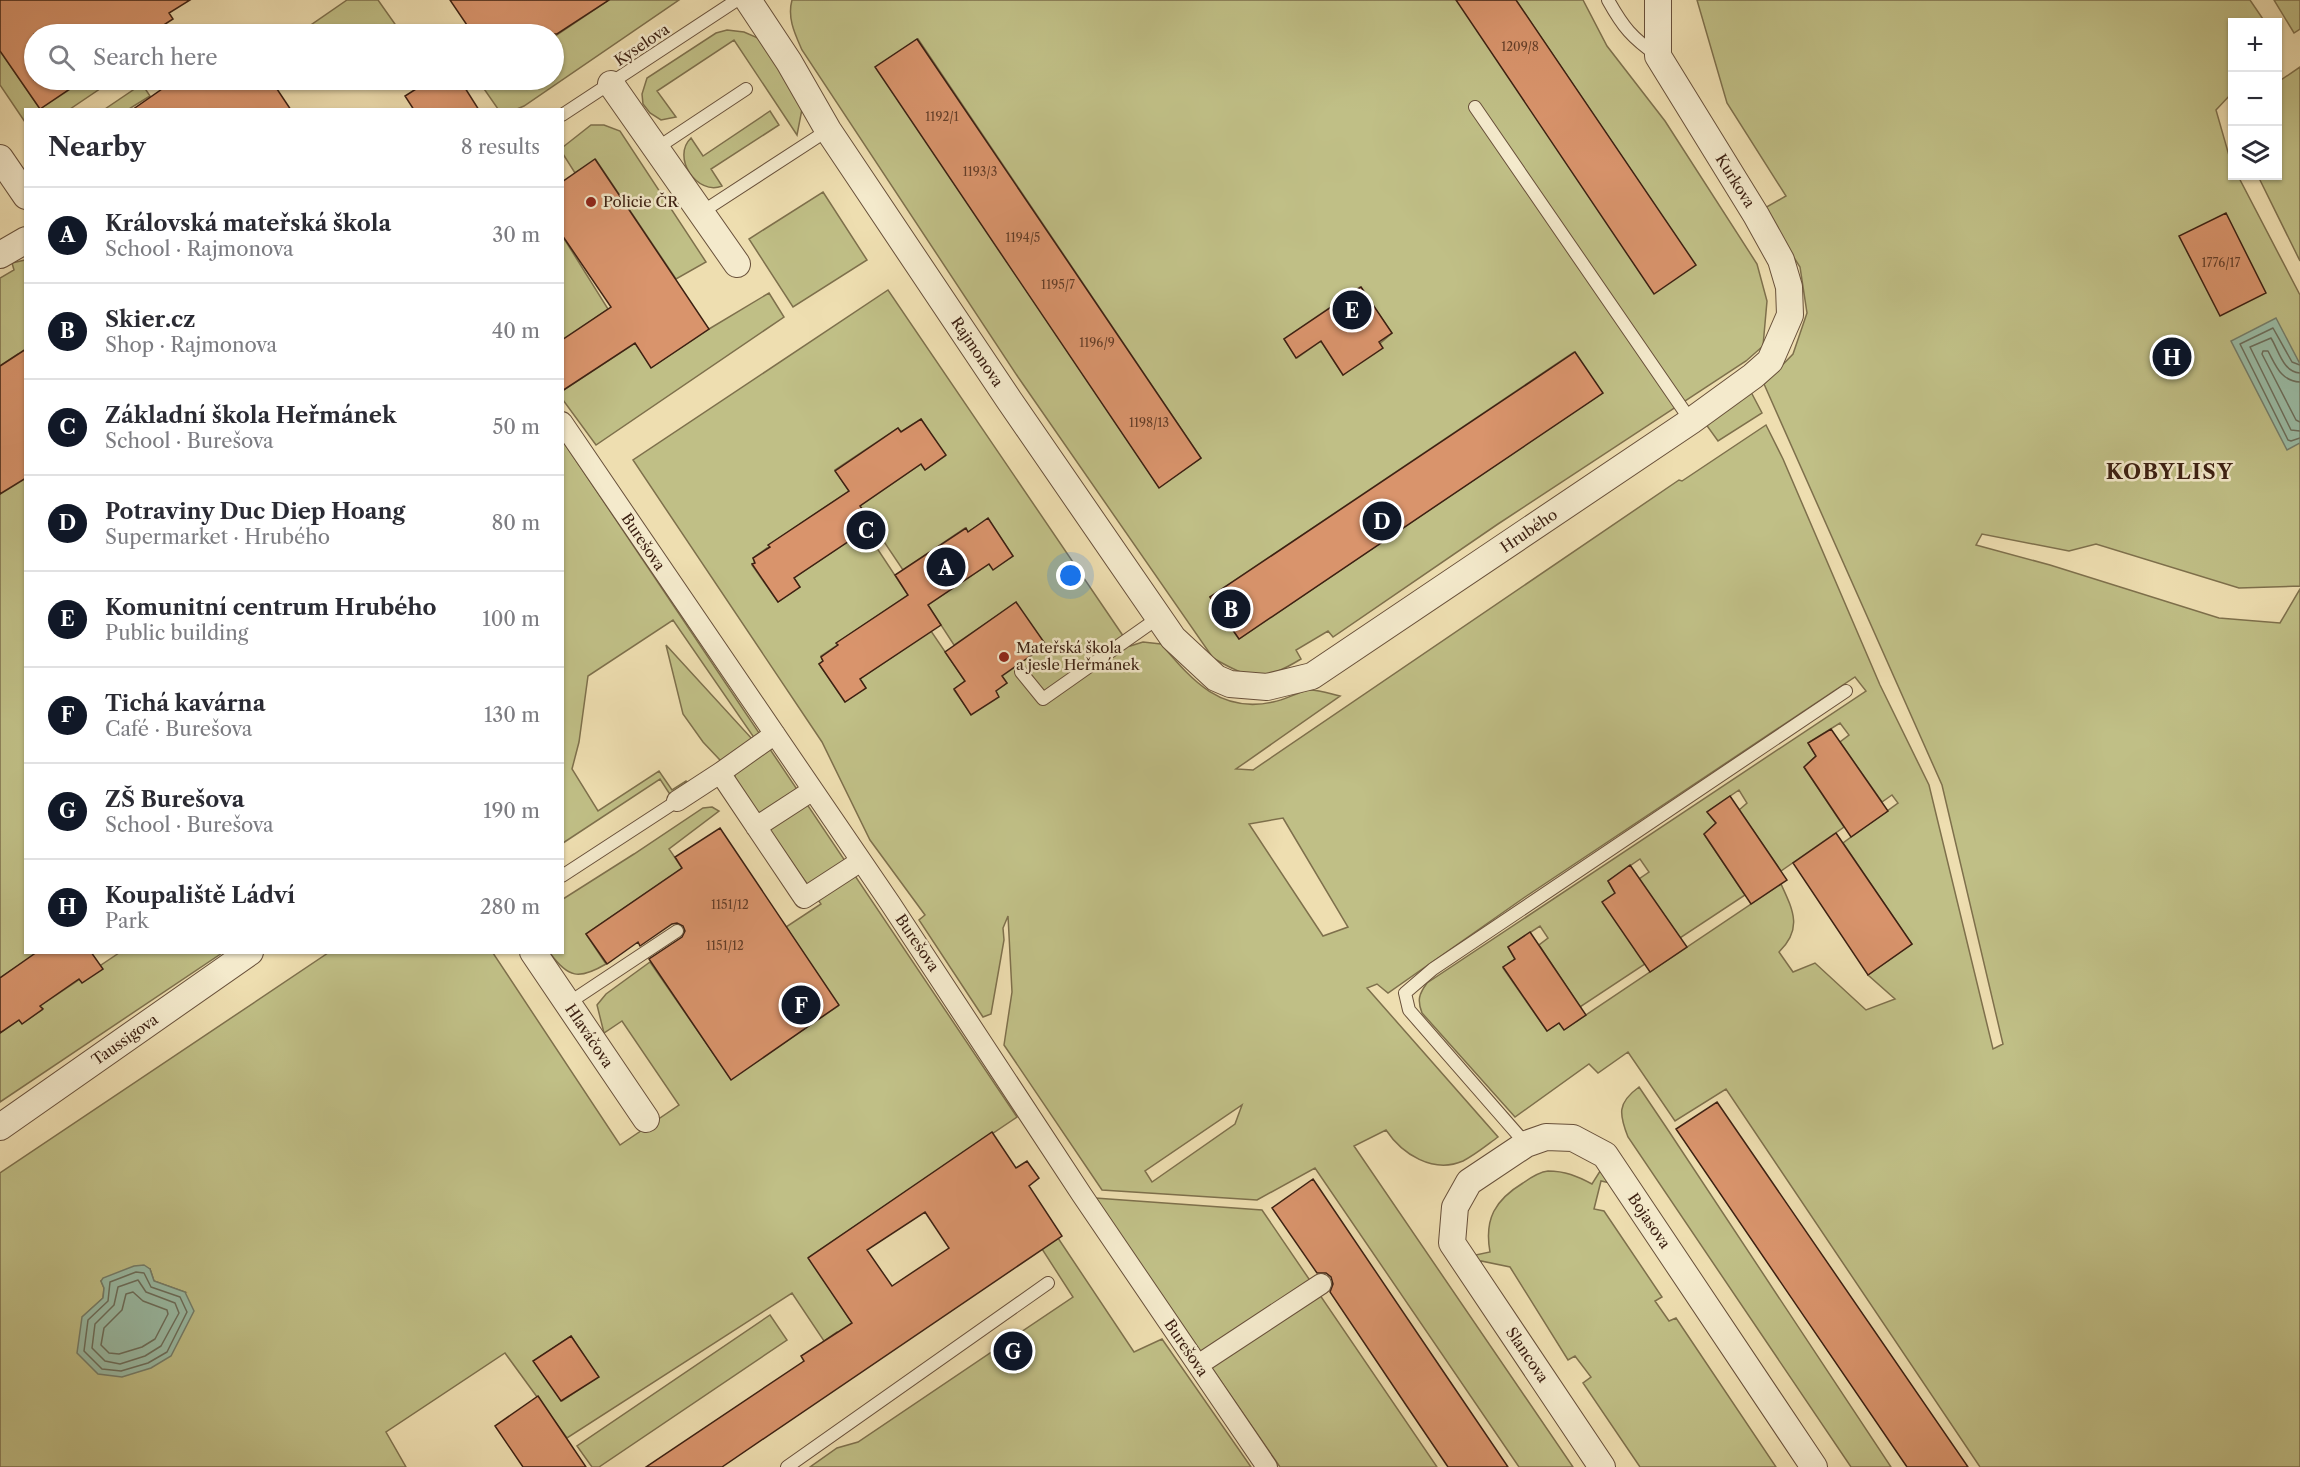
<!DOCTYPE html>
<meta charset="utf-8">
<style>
body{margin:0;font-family:"Libre Caslon Text",serif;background:#f2f2f3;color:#2b2b33}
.controls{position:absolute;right:18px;top:18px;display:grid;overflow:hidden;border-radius:0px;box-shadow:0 2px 4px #0004}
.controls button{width:54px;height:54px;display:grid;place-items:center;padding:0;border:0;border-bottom:2px solid #e1e1e2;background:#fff;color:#2b2b33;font:30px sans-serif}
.you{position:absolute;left:1071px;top:576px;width:21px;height:21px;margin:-15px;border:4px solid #fff;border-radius:50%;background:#1a73e8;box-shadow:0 0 0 9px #1a73e833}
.badge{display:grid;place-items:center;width:39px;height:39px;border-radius:50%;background:#111827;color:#fff;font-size:20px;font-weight:700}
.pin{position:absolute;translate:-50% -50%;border:3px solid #fff;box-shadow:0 2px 6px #0006}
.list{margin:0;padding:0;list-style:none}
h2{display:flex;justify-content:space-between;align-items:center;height:78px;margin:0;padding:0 24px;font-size:26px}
h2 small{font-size:20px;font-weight:400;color:#7c7c81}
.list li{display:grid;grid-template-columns:39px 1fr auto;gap:18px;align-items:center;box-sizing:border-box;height:96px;padding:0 24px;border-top:2px solid #e1e1e2}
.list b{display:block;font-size:22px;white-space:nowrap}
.list p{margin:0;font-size:20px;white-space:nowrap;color:#7c7c81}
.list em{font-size:20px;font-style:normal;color:#7c7c81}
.icon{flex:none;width:33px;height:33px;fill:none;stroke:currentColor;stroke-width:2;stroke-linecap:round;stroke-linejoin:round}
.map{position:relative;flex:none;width:2300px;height:1467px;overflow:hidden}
.search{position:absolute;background:#fff;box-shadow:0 2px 4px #0004;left:24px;top:24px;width:540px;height:66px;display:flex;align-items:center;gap:15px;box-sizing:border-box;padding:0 21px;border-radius:33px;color:#7c7c81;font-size:22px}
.panel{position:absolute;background:#fff;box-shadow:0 2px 4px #0004;left:24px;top:108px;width:540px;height:846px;border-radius:0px}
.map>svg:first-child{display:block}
.green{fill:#c0bf86;stroke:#7e704c;stroke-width:1.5;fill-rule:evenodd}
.water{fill:#9abda7;stroke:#747e6b;stroke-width:1.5}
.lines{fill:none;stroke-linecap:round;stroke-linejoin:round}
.shore{stroke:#6b6e5c;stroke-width:1.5}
.building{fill:#d9946c;stroke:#3c2012;stroke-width:1.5;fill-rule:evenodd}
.service-casing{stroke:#68503a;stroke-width:14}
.pedestrian-casing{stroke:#68503a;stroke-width:22}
.minor-casing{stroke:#68503a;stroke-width:28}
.service{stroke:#f4eacc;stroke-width:12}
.pedestrian{stroke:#f4eacc;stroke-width:20}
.minor{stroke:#f4eacc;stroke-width:26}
.poi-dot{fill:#8f2418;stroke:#f4eacc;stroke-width:2}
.labels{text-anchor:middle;stroke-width:5;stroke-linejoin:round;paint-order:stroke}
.number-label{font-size:12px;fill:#633d28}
.street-label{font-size:15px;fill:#3c2012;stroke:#f4eacc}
.poi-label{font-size:15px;fill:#3c2012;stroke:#f4eacc;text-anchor:start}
.district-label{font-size:21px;font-weight:bold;letter-spacing:1.5px;fill:#3c2012;stroke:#f4eacc}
</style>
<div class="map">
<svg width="2300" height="1467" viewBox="0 0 2300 1467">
<rect width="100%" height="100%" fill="#eedeb0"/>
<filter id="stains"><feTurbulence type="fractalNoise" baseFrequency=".00333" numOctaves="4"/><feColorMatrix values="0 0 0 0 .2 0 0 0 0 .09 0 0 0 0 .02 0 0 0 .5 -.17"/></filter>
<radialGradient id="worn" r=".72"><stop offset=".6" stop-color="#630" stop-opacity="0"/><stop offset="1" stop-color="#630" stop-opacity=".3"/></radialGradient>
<!-- green -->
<path class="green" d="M 347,0 L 378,0 L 402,34 L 314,34 L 308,27 Z
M 609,0 L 679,0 L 524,106 L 517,109 L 498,109 L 482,86 L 491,80 L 554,80 L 554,37 Z
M 792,0 L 1456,0 L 1695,265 L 1516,0 L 1583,0 L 1607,46 L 1665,121 L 1757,264 L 1767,301 L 1763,346 L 1746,361 L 1498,524 L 1333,637 L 1328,631 L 1296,650 L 1301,659 C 1263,682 1251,680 1213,658 L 1018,377 L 802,50 C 795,34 787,18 792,0 ZM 918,39 L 1201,458 L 1159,487 L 876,67 ZM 1360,287 L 1392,333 L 1343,375 L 1321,341 L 1297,358 L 1284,339 ZM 1574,352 L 1602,393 L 1239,639 L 1210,597 Z
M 1697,0 L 2250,0 L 2265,22 L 2232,22 L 2232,93 L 2216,110 L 2232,166 L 2232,176 L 2238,176 L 2300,295 L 2300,586 L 2239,588 L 2096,544 L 2069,551 L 1982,534 L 1976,545 L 2050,565 L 2219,618 L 2280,623 L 2300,589 L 2300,1467 L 1980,1467 L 1726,1089 L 1675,1121 L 1628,1052 L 1598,1073 L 1589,1064 L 1515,1117 L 1422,1013 C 1417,1000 1419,994 1427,983 L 1866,691 L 1855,677 L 1525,897 L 1388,993 L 1377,984 L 1367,988 L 1498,1137 C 1487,1145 1475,1155 1463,1161 C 1433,1174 1402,1154 1386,1130 L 1354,1146 L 1573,1467 L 1519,1467 L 1315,1168 L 1257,1200 L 1102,1190 L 1004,1045 L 1012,992 L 1008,916 L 1003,928 L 1004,940 L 991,1014 L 983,1017 L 919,920 L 925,915 L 870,840 L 822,742 L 633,460 L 888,290 L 1130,646 L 1143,642 L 1161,644 C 1192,680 1220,714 1273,702 C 1285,700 1296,693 1308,690 C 1317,689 1331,694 1340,696 L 1236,769 L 1253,770 L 1679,480 L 1682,481 L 1766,425 L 1783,459 L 1880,685 L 1929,785 L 1993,1049 L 2003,1044 L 1942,785 L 1764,384 L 1793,354 L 1807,313 L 1800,267 L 1763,209 L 1786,196 L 1727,103 ZM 921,419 L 945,456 L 925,470 L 921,464 L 860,506 L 903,570 L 965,528 L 968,532 L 988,519 L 1013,556 L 993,569 L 989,564 L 928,605 L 954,645 L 1016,603 L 1002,676 L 1007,683 L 1002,686 L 990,684 L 971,714 L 954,690 L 965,681 L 931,631 L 860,679 L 866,688 L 845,702 L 819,664 L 823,661 L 821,656 L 836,646 L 839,650 L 841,649 L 837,643 L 908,595 L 865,530 L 794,578 L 800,587 L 778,602 L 752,565 L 755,563 L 753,558 L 767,548 L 772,551 L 769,545 L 849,491 L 835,470 L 898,428 L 901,432 ZM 1840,723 L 1849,735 L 1840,742 L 1882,802 L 1892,795 L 1898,803 L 1843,843 L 1912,944 L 1868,975 L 1895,999 L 1866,1010 L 1815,963 L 1793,972 L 1779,952 C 1803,929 1793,910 1781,884 L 1565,1029 L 1559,1023 L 1547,1031 L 1503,968 L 1515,959 L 1508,947 L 1540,926 L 1548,938 L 1539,945 L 1580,1007 L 1645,964 L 1615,893 L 1608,881 L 1640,859 L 1649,872 L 1639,879 L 1680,938 L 1745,895 L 1704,834 L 1716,823 L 1707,812 L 1739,790 L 1747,803 L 1739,810 L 1781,871 L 1844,827 L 1804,767 L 1816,756 L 1808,743 ZM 1283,818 L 1348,927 L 1323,936 L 1249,824 ZM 1242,1105 L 1235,1124 L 1152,1182 L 1145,1171 Z
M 2274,0 L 2300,0 L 2300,29 L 2294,33 Z
M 727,30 L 744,32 L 758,38 L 803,104 L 797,135 L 734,40 L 657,91 L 676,117 L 661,120 L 650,113 L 643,104 L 642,94 L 647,78 L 716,33 Z
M 0,51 L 40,109 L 84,80 L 113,80 L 70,109 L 26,110 L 25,122 L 0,85 Z
M 2300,67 L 2300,261 L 2258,176 L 2278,176 L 2278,82 Z
M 142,84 L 150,96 L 129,109 L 105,109 Z
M 770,111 L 779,125 L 711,169 L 722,186 C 697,196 671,157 691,138 L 703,156 Z
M 591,125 L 604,125 L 620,131 L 706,262 L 676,279 L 596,160 L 575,173 L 563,154 L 563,147 Z
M 823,192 L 867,260 L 793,307 L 749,239 Z
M 563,237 L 608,309 L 563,340 L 562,340 Z
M 25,260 L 25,364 L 18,354 L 0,366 L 0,278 L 14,270 L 12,263 Z
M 769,293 L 784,317 L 596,445 L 563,400 L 562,391 L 635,343 L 652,367 L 709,329 Z
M 1751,392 L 1762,413 L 1718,441 L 1705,423 Z
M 0,415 L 25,453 L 26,952 L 37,953 L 0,978 Z
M 563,441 L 1017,1117 L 809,1257 L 877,1361 L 863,1370 L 837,1332 L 824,1341 L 792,1293 L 567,1438 L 505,1353 L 386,1432 L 406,1467 L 0,1467 L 0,1173 L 328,953 L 493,953 L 620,1145 L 679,1105 L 622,1021 L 604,1033 L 597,1005 L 606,994 L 650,962 L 731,1079 L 838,1006 L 786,927 L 821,904 L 733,778 L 735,776 L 703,742 L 683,714 L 666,645 L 764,752 L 673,620 L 588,676 L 579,742 L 572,769 L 598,811 L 659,771 L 672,790 L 686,781 L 689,785 L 671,796 L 660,779 L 563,843 ZM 150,1269 L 154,1281 L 185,1292 L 82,1317 L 103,1298 L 104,1288 L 101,1281 ZM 571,1336 L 598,1377 L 562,1401 L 534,1361 Z
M 712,807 L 719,811 L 669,849 L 682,868 L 586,934 L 606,964 C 579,980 568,978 550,953 L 562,952 L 563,899 L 634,854 L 703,808 Z
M 119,953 L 222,953 L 0,1102 L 0,1033 L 19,1020 L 22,1023 L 42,1010 L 40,1006 Z
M 1639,1087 L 1666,1127 L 1891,1467 L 1851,1467 L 1628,1137 C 1619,1114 1617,1103 1639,1087 Z
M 1602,1168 L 1610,1183 L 1601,1181 L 1594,1209 L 1604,1211 L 1662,1297 L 1655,1301 L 1669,1321 L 1676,1318 L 1776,1467 L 1640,1467 L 1583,1383 L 1591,1377 L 1575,1356 L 1568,1360 L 1510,1267 L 1481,1261 L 1479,1270 L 1471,1256 L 1490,1252 C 1484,1219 1495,1200 1523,1183 C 1530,1178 1539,1172 1548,1171 C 1565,1171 1577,1176 1592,1184 Z
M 1095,1198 L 1262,1210 L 1437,1467 L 1280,1467 Z
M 1058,1238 L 1134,1352 L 1162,1339 L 1251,1467 L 810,1467 L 837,1448 L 858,1442 L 1073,1297 L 1042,1249 Z
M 770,1315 L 787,1340 L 599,1467 L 592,1467 L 577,1446 Z"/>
<!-- water -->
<path class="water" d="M 2276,318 L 2300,364 L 2300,443 L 2287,450 L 2231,341 Z
M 144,1265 L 150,1269 L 154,1281 L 185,1292 L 194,1311 L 171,1356 L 151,1368 L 122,1377 L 98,1374 L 77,1353 L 82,1317 L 103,1298 L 104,1288 L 101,1281 L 103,1278 L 134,1266 Z"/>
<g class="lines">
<!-- shore -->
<path class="shore" d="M 2300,365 L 2292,362 L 2273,328 L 2240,344 L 2288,440 L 2291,441 L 2300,438
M 2300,373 C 2283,372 2279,351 2271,338 L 2250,347 L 2291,430 L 2300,431
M 2300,382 C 2281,381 2276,366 2268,351 L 2263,351 L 2262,354 L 2296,420 L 2300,422
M 136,1272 L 144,1273 L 151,1287 L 180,1297 L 187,1312 L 167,1352 L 148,1363 L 121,1371 L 102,1369 L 84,1351 L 88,1320 L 108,1301 L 110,1282 Z
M 138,1280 L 146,1292 L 175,1303 L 179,1313 L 161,1346 L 145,1356 L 120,1364 L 105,1361 L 92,1348 L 95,1324 L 114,1305 L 118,1287 Z
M 133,1292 L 143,1301 L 167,1310 L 168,1314 L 155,1339 L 142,1347 L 119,1354 L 109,1353 L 101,1345 L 104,1328 L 122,1310 L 126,1294 Z"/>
</g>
<!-- building -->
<path class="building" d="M 0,0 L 190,0 L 169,13 L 173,19 L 150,34 L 34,34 L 34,80 L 83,80 L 40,109 L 0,51 Z
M 450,0 L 609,0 L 557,34 L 473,34 Z
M 1456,0 L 1516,0 L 1696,265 L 1654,294 Z
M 917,39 L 1201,458 L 1159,488 L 875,67 Z
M 175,80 L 271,80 L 291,110 L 132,110 Z
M 430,80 L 460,80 L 479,110 L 414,110 L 405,96 Z
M 595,159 L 709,329 L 651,368 L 635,343 L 562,391 L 562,340 L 611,307 L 562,235 L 562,182 Z
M 2226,213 L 2266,293 L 2220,316 L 2179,236 Z
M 1361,287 L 1392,333 L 1379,342 L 1383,348 L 1343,375 L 1321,341 L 1296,358 L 1284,339 Z
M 26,349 L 26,478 L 0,494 L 0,366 Z
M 1575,352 L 1603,393 L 1239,639 L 1210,597 Z
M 921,419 L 946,455 L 925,470 L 921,464 L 860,506 L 873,525 L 794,578 L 800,587 L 778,602 L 752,564 L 755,563 L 753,558 L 770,547 L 768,545 L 849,491 L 835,471 L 898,428 L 901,432 Z
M 988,518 L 1013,556 L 993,570 L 989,564 L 928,605 L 941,625 L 860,679 L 866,688 L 845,702 L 819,664 L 823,661 L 821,657 L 838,645 L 836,643 L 908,595 L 895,575 L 966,528 L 968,532 Z
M 1016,602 L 1046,645 L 1002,676 L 1007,683 L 996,691 L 999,697 L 971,715 L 954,689 L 965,681 L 945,652 Z
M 1831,729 L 1888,811 L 1851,837 L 1804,767 L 1816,756 L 1808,743 Z
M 1730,796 L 1787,880 L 1751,904 L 1704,834 L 1716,823 L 1707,812 Z
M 720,828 L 839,1005 L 731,1080 L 649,959 L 682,937 L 685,931 L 683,926 L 677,923 L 672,924 L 640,946 L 638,942 L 607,964 L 586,934 L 682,868 L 675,857 Z
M 1836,833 L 1912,944 L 1868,975 L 1793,863 Z
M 1630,865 L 1687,947 L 1650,972 L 1602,902 L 1615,893 L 1608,881 Z
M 1530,932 L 1586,1015 L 1564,1030 L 1559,1023 L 1547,1031 L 1503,967 L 1515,959 L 1508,947 Z
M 37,952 L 91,952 L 103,969 L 82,983 L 79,979 L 40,1006 L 43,1009 L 22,1024 L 19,1020 L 0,1033 L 0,978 Z
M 1717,1102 L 1772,1182 L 1968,1467 L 1907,1467 L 1676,1129 Z
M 992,1132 L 1016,1168 L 1027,1161 L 1039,1178 L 1029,1186 L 1062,1236 L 722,1467 L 646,1467 L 804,1361 L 801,1356 L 852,1323 L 808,1258 ZM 925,1212 L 949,1248 L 892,1286 L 867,1250 Z
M 1313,1179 L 1447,1377 L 1508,1467 L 1448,1467 L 1406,1405 L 1330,1292 L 1333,1284 L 1331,1277 L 1326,1273 L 1317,1273 L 1272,1208 Z
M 571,1336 L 599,1377 L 561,1401 L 533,1361 Z
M 538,1396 L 586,1467 L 523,1467 L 495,1426 Z"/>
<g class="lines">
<defs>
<path id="service" d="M 1608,0 C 1623,27 1632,38 1658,56
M 1475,107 L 1691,421
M 562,115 L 737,0
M 657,148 L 746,89
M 702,212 L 828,130
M 1021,672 L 1043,699 L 1158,618
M 562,876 L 677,801
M 567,1004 L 677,931
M 1526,1144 L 1409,1010 L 1405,993 L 1433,969 L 1846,691
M 787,1467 L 1048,1283"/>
<path id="pedestrian" d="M 562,422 L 890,903 L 1082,1195 L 1267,1467
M 720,773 L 775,734
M 677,801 L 720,773 L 804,898 L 861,861
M 756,827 L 813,790
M 1198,1365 L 1321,1284"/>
<path id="minor" d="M 748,0 L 789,62 L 828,130 L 1009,400 L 1173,638 L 1216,678 L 1230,684 L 1267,687 L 1312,676 L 1691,421 L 1753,376 L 1770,361 L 1790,315 L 1789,287 L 1781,260 L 1756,215 L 1658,56 L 1658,0
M 611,84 L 737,264
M 0,158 L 26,196
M 0,255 L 26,240
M 533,952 L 646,1119
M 0,1127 L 250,952
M 1602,1467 L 1452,1243 L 1455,1207 L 1469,1182 L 1526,1144 L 1546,1137 L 1573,1138 L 1605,1155 L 1814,1467"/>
</defs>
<!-- service casing -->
<use href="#service" class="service-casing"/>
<!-- pedestrian casing -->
<use href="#pedestrian" class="pedestrian-casing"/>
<!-- minor casing -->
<use href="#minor" class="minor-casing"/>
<!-- service -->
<use href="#service" class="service"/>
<!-- pedestrian -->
<use href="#pedestrian" class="pedestrian"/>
<!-- minor -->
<use href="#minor" class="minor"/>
</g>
<!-- markers -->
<g class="poi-dot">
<circle cx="591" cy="202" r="6"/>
<circle cx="1004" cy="657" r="6"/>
</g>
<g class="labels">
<!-- number labels -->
<g class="number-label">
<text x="1520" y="51">1209/8</text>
<text x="942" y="121">1192/1</text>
<text x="980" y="176">1193/3</text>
<text x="1023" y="242">1194/5</text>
<text x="2221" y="267">1776/17</text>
<text x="1058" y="289">1195/7</text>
<text x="1097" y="347">1196/9</text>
<text x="1149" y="427">1198/13</text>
<text x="730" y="909">1151/12</text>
<text x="725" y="950">1151/12</text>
</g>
<!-- street labels -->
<g class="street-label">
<text transform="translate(642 45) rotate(-34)" y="5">Kyselova</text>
<text transform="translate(1735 181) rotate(58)" y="5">Kurkova</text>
<text transform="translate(977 352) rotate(56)" y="5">Rajmonova</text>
<text transform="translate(1529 531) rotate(-34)" y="5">Hrubého</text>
<text transform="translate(643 542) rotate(56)" y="5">Burešova</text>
<text transform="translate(917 943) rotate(56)" y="5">Burešova</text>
<text transform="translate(589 1036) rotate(56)" y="5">Hlaváčova</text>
<text transform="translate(125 1040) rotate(-35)" y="5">Taussigova</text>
<text transform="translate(1649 1221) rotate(56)" y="5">Bojasova</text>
<text transform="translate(1186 1348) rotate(56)" y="5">Burešova</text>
<text transform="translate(1527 1355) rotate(56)" y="5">Slancova</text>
</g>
<!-- poi labels -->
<g class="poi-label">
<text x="603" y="207">Policie ČR</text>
<text x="1016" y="653">Mateřská škola<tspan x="1016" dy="17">a jesle Heřmánek</tspan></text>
</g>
<!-- district labels -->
<g class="district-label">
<text x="2170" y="479">KOBYLISY</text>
</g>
</g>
<rect width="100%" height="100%" filter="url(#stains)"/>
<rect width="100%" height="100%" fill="url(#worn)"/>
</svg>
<div class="controls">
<button>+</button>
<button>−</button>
<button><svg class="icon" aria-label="layers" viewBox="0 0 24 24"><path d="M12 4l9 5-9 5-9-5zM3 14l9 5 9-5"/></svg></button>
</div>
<div class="you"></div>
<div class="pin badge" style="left:946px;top:567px">A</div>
<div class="pin badge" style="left:1231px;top:609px">B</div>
<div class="pin badge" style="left:866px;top:530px">C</div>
<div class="pin badge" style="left:1382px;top:521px">D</div>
<div class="pin badge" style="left:1352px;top:310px">E</div>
<div class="pin badge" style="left:801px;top:1005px">F</div>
<div class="pin badge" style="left:1013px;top:1351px">G</div>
<div class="pin badge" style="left:2172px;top:357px">H</div>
<div class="search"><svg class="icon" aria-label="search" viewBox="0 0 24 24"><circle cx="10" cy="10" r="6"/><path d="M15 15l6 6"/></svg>Search here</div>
<section class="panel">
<h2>Nearby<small>8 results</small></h2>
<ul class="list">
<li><span class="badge">A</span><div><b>Královská mateřská škola</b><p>School · Rajmonova</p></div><em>30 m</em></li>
<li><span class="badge">B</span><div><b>Skier.cz</b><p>Shop · Rajmonova</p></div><em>40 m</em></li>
<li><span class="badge">C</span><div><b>Základní škola Heřmánek</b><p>School · Burešova</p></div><em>50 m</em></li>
<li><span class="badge">D</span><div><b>Potraviny Duc Diep Hoang</b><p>Supermarket · Hrubého</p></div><em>80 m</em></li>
<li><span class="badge">E</span><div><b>Komunitní centrum Hrubého</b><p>Public building</p></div><em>100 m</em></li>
<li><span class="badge">F</span><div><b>Tichá kavárna</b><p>Café · Burešova</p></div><em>130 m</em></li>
<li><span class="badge">G</span><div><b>ZŠ Burešova</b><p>School · Burešova</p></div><em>190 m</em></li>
<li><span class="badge">H</span><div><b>Koupaliště Ládví</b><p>Park</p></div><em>280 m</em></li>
</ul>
</section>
</div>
